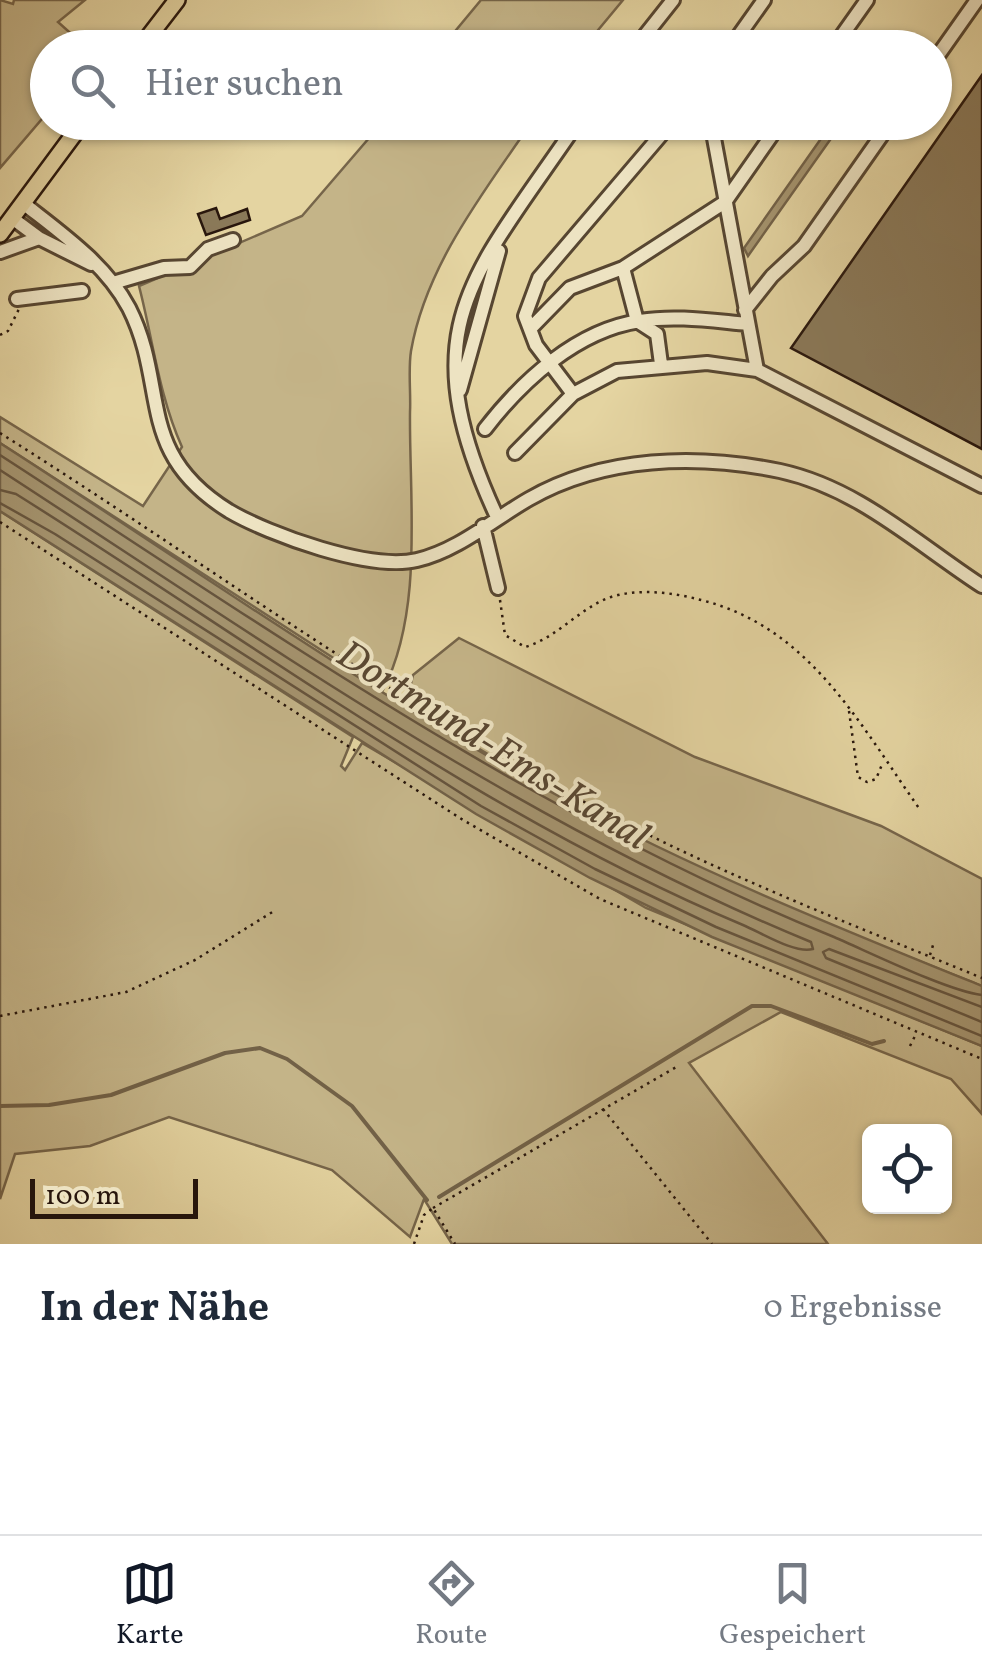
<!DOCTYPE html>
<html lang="de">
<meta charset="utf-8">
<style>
body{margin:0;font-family:Vollkorn,serif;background:#f2f2f3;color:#1f2937}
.controls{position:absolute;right:30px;bottom:30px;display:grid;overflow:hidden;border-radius:15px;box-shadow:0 2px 8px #0004}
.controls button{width:90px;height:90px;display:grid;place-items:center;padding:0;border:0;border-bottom:2px solid #e0e1e3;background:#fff;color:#1f2937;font:50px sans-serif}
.scale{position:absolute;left:30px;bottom:25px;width:168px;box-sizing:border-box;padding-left:10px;border:5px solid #28160c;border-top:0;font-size:28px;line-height:35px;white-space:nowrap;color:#28160c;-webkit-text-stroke:8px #ede3c2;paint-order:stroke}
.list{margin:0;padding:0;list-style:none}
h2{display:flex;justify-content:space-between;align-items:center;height:130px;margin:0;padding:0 40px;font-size:42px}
h2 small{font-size:32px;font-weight:400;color:#747a83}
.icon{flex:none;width:55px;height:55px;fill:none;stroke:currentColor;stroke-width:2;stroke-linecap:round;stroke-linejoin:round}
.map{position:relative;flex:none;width:982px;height:1244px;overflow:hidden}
.search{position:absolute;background:#fff;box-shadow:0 2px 8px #0004;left:30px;right:30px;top:30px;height:110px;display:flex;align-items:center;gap:25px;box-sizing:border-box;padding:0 35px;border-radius:55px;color:#747a83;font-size:38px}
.sheet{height:290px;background:#fff}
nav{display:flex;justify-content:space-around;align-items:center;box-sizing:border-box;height:140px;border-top:2px solid #e0e1e3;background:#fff;font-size:28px;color:#747a83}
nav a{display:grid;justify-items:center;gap:5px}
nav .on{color:#111827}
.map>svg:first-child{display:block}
.green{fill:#c4b488;stroke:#76654a;stroke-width:2.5}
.water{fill:#a4936e;stroke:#726147;stroke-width:2.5}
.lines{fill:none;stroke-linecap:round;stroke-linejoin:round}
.shore{stroke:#66543d;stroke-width:2.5}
.stream{stroke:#726147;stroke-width:4}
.building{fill:#8a7959;stroke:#28160c;stroke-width:2.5}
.minor-casing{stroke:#574631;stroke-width:18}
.major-casing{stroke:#28160c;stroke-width:20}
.path{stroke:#28160c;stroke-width:2.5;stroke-dasharray:2.5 5;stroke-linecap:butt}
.minor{stroke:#ede3c2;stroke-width:12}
.major{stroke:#e4d4a1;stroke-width:15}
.labels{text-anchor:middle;stroke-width:8;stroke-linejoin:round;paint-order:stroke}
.water-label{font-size:40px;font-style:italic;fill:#5a4833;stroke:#ede3c2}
</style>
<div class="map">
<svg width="982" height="1244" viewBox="0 0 982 1244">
<rect width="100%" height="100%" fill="#e4d4a1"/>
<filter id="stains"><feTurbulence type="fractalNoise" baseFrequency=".002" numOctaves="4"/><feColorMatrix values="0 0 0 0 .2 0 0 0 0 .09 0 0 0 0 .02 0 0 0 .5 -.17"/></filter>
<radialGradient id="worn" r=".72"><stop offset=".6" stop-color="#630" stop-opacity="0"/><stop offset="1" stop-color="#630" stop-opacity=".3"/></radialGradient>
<!-- green -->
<path class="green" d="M 0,0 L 13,4 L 14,0 L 85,0 L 58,22 L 86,47 L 48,48 L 47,113 L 0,168 Z
M 481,0 L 623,0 L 584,47 L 442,47 Z
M 382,123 L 531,123 C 484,192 426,265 411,351 C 408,370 411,393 410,412 C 409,500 424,611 383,690 L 0,443 L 0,417 L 143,506 L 182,447 C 159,396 153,340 139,286 L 302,216 Z
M 0,511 L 353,737 L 341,766 L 345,770 L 362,743 L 646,908 L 982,1046 L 982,1114 L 951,1079 L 781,1012 L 689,1063 L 828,1244 L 452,1244 L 424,1199 L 410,1237 L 332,1170 L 169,1117 L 90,1146 L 15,1154 L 0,1199 Z
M 459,638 L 695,757 L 881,826 L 982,879 L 982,986 C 890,949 796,914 706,871 C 602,822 503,765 406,704 L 413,675 Z"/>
<!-- water -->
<path class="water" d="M 832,123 L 842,123 L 748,256 L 744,248 Z
M 0,443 C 185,562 368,692 562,798 C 697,871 839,928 982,986 L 982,1046 L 712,937 L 590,878 L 476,814 L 0,511 Z"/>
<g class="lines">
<!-- shore -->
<path class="shore" d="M 0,455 C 270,630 534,816 834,937 C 869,952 948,991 982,995
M 0,470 C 262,640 520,823 811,942 L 813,949 C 795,954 762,933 743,925 C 483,816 254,643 16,494 L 0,490
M 0,503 L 55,534 L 481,806 L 595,869 L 716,927 L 982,1036
M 982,1007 L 829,949 L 823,952 L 826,958 L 982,1022"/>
<!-- stream -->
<path class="stream" d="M 0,1106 L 49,1105 L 111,1095 L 225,1053 L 260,1048 L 287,1059 L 352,1106 L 427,1200
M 439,1197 L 752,1006 L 771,1006 L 872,1044 L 884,1041"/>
</g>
<!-- building -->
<path class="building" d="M 982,75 L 982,449 L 791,348 Z
M 216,208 L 220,219 L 247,209 L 250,220 L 206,235 L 198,214 Z"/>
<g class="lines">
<defs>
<path id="minor" d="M 635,48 L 673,0
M 730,48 L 764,0
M 833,48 L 867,0
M 934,61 L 977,0
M 711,122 L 757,370
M 23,203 C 61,233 106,264 129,308 C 169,387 134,452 229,511 C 270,535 370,571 417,560 C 457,551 494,519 529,499 C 604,456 697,454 780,471 C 858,488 916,543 982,586
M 12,218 L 39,238 L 91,264
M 0,252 L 39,238
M 623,268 L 637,321 L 657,334 L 661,364
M 113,283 L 164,268 L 190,267 L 208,249 L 233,240
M 17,299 L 82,291
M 745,310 L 772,276 L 804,246 L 891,122
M 530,329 L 570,288 L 623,268 L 725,202 L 781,122
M 460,390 L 499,251
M 573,394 L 536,345 L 525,316 L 539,278 L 672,122
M 485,429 C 522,381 577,330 640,321 C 676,315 713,321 748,324
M 515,453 L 573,394 L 617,371 L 707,363 L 757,370 L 982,486
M 497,517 C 409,327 472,278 578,122
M 483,526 L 498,588"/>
<path id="major" d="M 140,48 L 177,0
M 0,234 L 83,122"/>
</defs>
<!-- minor casing -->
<use href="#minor" class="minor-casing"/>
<!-- major casing -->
<use href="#major" class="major-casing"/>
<!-- path -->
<path class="path" d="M 0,335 L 8,331 L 19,309
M 0,433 C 210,565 412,717 635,828 C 748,885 866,930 982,978
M 0,522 L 463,820 L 600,899 L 982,1059
M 500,600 L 505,635 L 525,647 C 560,637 583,603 618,595 C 645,589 675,593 701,600 C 810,627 860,725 921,811
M 849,711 L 858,777 L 867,782 L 876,779 L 883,762
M 930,955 L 934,942
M 0,1016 L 126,992 L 195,960 L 274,911
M 910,1046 L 916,1034
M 603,1109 L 712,1244
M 433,1208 L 678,1066
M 414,1244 L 424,1215 L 433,1208 L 455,1244"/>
<!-- minor -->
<use href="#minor" class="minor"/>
<!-- major -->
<use href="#major" class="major"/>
</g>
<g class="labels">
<!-- water labels -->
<g class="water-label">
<text transform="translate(494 744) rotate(32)" y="14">Dortmund-Ems-Kanal</text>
</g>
</g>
<rect width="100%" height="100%" filter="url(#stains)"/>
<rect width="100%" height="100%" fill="url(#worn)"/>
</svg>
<div class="controls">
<button><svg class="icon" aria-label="locate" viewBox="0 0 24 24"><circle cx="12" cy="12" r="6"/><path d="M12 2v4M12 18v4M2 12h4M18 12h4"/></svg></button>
</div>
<div class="scale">100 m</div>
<div class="search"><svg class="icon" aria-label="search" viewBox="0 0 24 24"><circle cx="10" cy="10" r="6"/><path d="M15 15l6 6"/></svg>Hier suchen</div>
</div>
<section class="sheet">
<h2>In der Nähe<small>0 Ergebnisse</small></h2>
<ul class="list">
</ul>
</section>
<nav>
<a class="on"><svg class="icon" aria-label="map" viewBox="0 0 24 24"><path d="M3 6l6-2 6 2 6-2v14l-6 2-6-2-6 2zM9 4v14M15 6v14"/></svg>Karte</a>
<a><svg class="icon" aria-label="directions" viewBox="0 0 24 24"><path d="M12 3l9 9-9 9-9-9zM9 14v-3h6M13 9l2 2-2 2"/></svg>Route</a>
<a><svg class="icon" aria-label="saved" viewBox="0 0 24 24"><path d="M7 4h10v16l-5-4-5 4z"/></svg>Gespeichert</a>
</nav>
